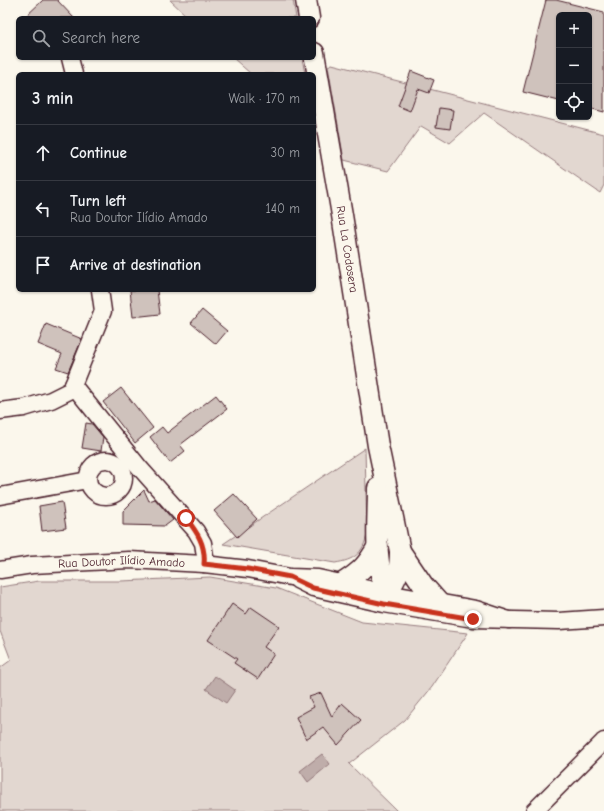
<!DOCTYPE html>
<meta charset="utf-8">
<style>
body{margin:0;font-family:"Comic Neue",sans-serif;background:#20242c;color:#f1f3f6}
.controls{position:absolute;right:12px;top:12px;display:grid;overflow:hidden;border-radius:6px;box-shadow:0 1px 3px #0004}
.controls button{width:36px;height:36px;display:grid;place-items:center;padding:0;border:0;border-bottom:1px solid #363941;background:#171b24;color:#f1f3f6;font:20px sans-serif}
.stop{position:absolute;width:12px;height:12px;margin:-9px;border:3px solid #c8321e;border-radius:50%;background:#fff}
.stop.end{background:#c8321e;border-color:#fff;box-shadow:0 1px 4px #0008}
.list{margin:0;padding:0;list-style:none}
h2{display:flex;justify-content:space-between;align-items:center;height:52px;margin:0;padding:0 16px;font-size:17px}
h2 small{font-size:13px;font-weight:400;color:#9ea1a6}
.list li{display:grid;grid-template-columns:26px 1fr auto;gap:12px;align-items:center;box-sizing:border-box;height:56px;padding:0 16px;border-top:1px solid #363941}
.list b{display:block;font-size:15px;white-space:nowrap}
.list p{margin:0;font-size:13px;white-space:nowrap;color:#9ea1a6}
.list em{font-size:13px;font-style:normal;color:#9ea1a6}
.icon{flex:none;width:22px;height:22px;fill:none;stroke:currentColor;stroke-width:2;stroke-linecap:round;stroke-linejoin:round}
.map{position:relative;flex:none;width:604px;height:811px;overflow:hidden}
.search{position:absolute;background:#171b24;box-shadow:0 1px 3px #0004;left:16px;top:16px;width:300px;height:44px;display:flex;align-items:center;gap:10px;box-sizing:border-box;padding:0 14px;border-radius:6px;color:#9ea1a6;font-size:15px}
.panel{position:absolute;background:#171b24;box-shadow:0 1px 3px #0004;left:16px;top:72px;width:300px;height:220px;border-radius:6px}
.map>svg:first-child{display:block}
.green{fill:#e2d7d0;stroke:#967b7e}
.water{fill:#bfadaa;stroke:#907477}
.building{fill:#cfc2bc;stroke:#4a1f2b}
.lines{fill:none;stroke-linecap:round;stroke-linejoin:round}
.minor-casing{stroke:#4a1f2b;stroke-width:19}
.major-casing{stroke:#4a1f2b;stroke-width:23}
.minor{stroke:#fbf7ec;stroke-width:16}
.major{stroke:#fbf7ec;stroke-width:20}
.route{stroke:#c8321e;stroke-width:5}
.labels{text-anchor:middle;stroke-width:3.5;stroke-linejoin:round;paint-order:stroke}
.street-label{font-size:12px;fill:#4a1f2b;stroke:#fbf7ec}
</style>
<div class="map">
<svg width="604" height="811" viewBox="0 0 604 811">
<rect width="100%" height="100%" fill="#fbf7ec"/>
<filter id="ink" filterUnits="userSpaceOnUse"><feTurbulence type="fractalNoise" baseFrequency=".025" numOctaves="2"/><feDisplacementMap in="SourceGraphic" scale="8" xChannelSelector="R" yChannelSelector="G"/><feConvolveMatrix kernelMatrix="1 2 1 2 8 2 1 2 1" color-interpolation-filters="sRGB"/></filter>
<g filter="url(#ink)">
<!-- green -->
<path class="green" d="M 170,0 L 293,0 L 296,18 L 189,18 Z
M 233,58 L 302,58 L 305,74 L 251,74 Z
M 332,64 L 604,134 L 604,185 L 600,193 L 484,113 L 450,143 L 421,126 L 388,171 L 344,160 L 328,66 Z
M 365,448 L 367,534 C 363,554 354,560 335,563 L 223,544 Z
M 210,577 L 276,588 L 362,622 L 468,633 L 432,687 L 405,720 L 349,764 L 397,811 L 0,811 L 0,668 L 11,660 L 0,631 L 0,587 L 39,581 L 121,581 Z"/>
<!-- water -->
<path class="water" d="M 215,676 L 235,690 L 226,703 L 206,689 Z
M 322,754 L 330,764 L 308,782 L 300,771 Z"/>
<!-- building -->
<path class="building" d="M 43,0 L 57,0 L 74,18 L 24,18 Z
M 546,0 L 556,0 L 604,12 L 604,112 L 589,108 L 589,15 L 559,15 L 559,101 L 523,92 Z
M 411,71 L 434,80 L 429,93 L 418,89 L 410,111 L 398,106 Z
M 439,108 L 453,110 L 450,129 L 436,127 Z
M 130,290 L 157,290 L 160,314 L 133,317 Z
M 202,310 L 227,331 L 216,344 L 191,323 Z
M 46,324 L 82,339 L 68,372 L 56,368 L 62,354 L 38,344 Z
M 121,388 L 153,428 L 135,443 L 103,402 Z
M 216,395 L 227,409 L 180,445 L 185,451 L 170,463 L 150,437 L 162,427 L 167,433 Z
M 86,423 L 92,424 L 103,437 L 101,451 L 82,448 Z
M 144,490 L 149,501 L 155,499 L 173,520 L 165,526 L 123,525 L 123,511 Z
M 234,494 L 257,519 L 237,537 L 214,511 Z
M 62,502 L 66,528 L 42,531 L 39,506 Z
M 232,604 L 246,614 L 251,607 L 279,626 L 264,647 L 274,654 L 258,679 L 234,663 L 237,659 L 208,640 Z
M 321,693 L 332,717 L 342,703 L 361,720 L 338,745 L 323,727 L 306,739 L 296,717 L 314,707 L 309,697 Z"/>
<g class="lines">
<defs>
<g id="minor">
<path d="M 70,58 L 74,74"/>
<path d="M 73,385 L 139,467 L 196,531 L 203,543 L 205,556 L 204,564"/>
<path d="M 0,411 L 24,408 L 51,400 L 71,390 L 103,311 L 100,290"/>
<circle cx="106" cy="478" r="18"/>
<path d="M 0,496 L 88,480"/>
<path id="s1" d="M 0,570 L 32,565 L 129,560 L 204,564 L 248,569 L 290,577 L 318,578 L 387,593 L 476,609 L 509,620"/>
<path d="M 297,580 L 313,588 L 384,604 L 473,619 L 559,621 L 604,618"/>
<path d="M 534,811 L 604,741"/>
</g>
<g id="major">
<path d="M 306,0 L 309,18"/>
<path id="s2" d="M 314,53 L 342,215 L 378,446 L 400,551 C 400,571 398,576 387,593"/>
<path d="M 378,488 C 378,522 373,560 387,593"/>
<path d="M 400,551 L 423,585 L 438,602"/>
<path d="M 343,583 C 362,571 367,565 378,546"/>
</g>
</defs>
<!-- minor casing -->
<use href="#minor" class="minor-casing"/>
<!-- major casing -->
<use href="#major" class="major-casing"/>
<!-- minor -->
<use href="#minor" class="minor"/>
<!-- major -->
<use href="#major" class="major"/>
</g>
</g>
<g class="lines" filter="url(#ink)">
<!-- route -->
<path class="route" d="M 186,518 C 197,532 206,545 204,564 L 248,569 L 290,577 L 313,588 L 384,604 L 473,619"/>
</g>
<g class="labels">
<!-- street labels -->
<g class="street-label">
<text dy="4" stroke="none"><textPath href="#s2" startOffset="199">Rua La Codosera</textPath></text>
<text dy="4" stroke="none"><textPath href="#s1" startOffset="122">Rua Doutor Ilídio Amado</textPath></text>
</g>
</g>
</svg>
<div class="controls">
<button>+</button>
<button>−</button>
<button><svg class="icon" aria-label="locate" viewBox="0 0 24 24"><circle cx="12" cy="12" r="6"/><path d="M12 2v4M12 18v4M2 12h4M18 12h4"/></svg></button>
</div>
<div class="stop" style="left:186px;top:518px"></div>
<div class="stop end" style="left:473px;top:619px"></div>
<div class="search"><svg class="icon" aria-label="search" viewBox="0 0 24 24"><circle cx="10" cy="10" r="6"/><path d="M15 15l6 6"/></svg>Search here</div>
<section class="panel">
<h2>3 min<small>Walk · 170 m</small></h2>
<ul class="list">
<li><svg class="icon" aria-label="ahead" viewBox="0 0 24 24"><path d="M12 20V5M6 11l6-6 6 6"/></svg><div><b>Continue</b></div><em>30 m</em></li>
<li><svg class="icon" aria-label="left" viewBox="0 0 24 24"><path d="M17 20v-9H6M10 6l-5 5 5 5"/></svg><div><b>Turn left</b><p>Rua Doutor Ilídio Amado</p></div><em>140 m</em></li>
<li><svg class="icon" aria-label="arrive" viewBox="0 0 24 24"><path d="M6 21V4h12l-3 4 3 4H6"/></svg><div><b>Arrive at destination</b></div></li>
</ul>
</section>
</div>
